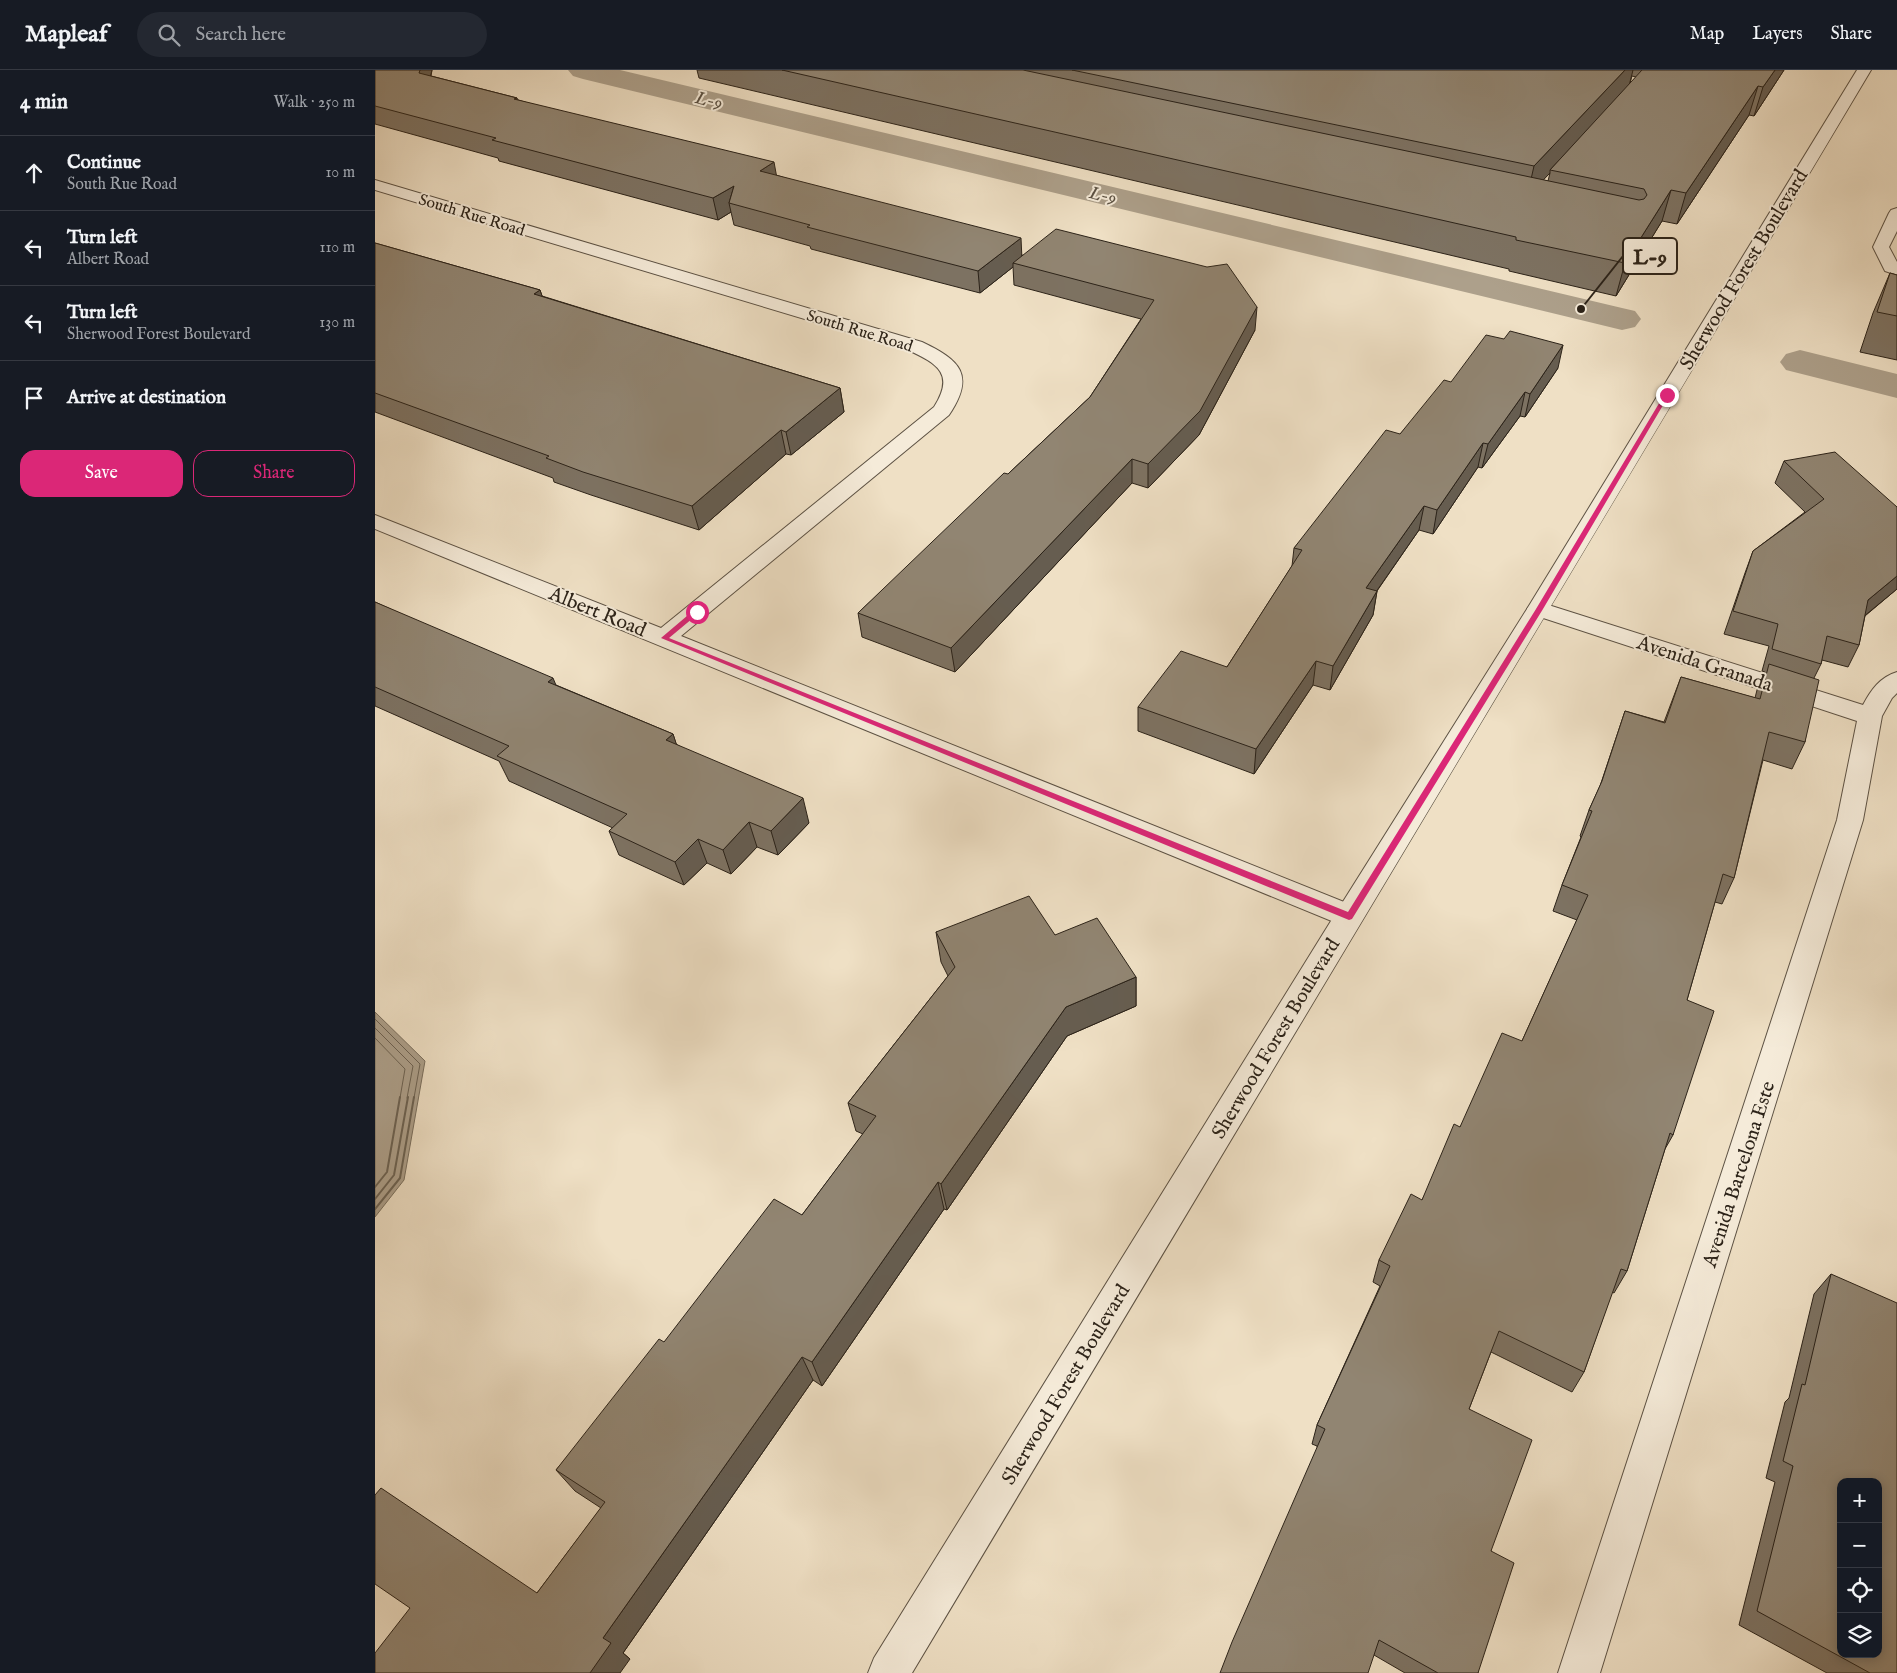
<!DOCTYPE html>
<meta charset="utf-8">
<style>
body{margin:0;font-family:"IM FELL English",serif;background:#242831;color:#f1f3f6}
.controls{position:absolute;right:15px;bottom:15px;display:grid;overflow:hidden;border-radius:10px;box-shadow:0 2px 12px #0003}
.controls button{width:45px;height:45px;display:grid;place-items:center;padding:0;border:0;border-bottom:1px solid #363941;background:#171b24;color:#f1f3f6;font:25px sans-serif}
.stop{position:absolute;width:15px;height:15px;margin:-11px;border:4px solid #db2777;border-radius:50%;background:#fff}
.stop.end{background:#db2777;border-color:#fff;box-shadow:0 1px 5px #0008}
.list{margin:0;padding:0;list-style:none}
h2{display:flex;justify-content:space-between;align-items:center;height:65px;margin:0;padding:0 20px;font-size:21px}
h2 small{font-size:16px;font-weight:400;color:#9ea1a6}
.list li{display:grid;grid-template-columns:32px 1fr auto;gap:15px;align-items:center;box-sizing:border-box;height:75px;padding:0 20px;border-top:1px solid #363941}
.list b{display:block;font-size:19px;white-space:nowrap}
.list p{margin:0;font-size:16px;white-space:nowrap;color:#9ea1a6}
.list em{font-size:16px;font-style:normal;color:#9ea1a6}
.actions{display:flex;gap:10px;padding:15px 20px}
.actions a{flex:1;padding:11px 0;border:1px solid #db2777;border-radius:15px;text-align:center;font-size:18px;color:#db2777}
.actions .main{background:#db2777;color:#fff}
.icon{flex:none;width:28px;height:28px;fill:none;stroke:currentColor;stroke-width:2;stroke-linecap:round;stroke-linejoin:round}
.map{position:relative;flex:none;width:1522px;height:1603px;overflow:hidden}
header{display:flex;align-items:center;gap:30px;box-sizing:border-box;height:70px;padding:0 25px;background:#171b24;border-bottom:1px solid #363941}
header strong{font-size:24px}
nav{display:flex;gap:28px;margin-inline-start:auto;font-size:18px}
.search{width:350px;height:45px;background:#242831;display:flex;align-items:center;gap:12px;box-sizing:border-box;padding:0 18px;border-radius:28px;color:#9ea1a6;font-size:19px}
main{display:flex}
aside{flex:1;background:#171b24}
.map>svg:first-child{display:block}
.water{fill:#ada08b;stroke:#796e5d}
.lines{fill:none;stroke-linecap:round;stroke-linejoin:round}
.shore-far1{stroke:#6c6252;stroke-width:1}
.shore{stroke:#6c6252;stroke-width:2}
.canal{fill:#ada08b;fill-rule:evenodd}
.minor-casing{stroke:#5d5244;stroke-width:2}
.tertiary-casing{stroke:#5d5244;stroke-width:2}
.minor{fill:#f5ebd9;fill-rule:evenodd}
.tertiary{fill:#f5ebd9;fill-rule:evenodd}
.wall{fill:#7d7262;stroke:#2c2319;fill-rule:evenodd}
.shaded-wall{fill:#665d50;stroke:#2c2319}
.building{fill:#918572;stroke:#2c2319;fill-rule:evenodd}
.route{fill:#db2777}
.labels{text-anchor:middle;stroke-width:4;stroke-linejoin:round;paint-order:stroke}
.far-street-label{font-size:16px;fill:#2c2319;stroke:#f5ebd9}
.far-water-label{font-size:18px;font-style:italic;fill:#594f41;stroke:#f5ebd9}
.street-label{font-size:20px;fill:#2c2319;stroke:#f5ebd9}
.leader{fill:none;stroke:#2c2319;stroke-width:2}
.callout-dot{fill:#2c2319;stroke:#f5ebd9;stroke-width:2}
.callout{fill:#f5ebd9;stroke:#2c2319;stroke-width:2}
.callout-label{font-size:21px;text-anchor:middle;font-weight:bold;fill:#2c2319}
</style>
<header>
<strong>Mapleaf</strong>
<div class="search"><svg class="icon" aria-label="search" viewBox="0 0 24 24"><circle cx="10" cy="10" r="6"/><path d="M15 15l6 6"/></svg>Search here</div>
<nav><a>Map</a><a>Layers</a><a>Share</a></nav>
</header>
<main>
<aside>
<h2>4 min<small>Walk · 250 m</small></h2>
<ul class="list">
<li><svg class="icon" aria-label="ahead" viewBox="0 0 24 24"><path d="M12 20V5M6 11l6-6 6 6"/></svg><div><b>Continue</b><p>South Rue Road</p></div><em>10 m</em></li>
<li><svg class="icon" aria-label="left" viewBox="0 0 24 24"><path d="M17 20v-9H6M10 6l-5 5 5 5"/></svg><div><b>Turn left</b><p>Albert Road</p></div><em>110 m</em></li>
<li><svg class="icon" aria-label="left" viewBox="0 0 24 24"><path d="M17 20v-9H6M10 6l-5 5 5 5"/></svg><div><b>Turn left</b><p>Sherwood Forest Boulevard</p></div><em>130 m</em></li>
<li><svg class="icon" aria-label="arrive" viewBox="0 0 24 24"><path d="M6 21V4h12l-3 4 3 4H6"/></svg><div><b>Arrive at destination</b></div></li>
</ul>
<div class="actions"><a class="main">Save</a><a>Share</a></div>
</aside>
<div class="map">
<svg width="1522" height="1603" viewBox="0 0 1522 1603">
<rect width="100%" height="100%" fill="#efe0c5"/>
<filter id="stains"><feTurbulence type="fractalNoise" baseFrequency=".004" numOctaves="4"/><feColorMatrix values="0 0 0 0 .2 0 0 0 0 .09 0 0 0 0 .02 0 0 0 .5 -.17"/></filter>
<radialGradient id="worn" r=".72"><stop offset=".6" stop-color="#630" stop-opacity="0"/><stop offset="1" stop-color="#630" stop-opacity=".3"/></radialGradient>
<!-- water -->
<path class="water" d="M 0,942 L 50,991 L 29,1110 L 0,1147 Z"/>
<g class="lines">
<!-- shore-far1 -->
<path class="shore-far1" d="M 0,949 L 45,994 L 39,1028
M 0,958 L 38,996 L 32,1028
M 0,968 L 30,999 L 25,1028"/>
<!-- shore -->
<path class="shore" d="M 0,1117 L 12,1102 L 25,1027
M 0,1129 L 19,1105 L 33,1027
M 0,1139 L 25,1108 L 39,1027"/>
<!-- canal -->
<path class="canal" d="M 193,0 L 245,0 L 1247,238 L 1260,241 L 1266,249 L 1260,257 L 1247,260 L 208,9 L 198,6 Z
M 1425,280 L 1522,304 L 1522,328 L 1411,300 L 1405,292 L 1411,284 Z"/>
<defs>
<path id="minor" d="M 0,110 L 547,272 C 585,290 601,305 574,345 L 306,566 L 984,838 L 988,846 L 984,854 L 974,857 L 964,854 L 0,459 L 0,445 L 286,558 L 559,337 C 580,304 563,294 533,280 L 0,120 Z
M 1522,138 L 1522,161 L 1514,177 L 1522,192 L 1522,205 L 1510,201 L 1498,177 L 1514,143 L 1516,140 Z
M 1164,532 L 1488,635 C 1496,620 1505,607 1522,602 L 1522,623 L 1517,628 L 1507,646 L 1488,750 L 1225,1603 L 1183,1603 L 1462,750 L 1482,651 L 1156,544 L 1152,539 L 1156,534 Z"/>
<path id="tertiary" d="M 1482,0 L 1496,0 C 1178,535 856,1068 537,1603 L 493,1603 L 499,1588 L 964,838 L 1152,539 Z"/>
</defs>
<!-- minor casing -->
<use href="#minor" class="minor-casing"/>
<!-- tertiary casing -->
<use href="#tertiary" class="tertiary-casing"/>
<!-- minor -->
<use href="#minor" class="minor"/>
<!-- tertiary -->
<use href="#tertiary" class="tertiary"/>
</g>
<!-- wall -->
<path class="wall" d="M 0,0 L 57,0 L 56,6 L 142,28 L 143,30 L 401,105 L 647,185 L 880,260 L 824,365 L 773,418 L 757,413 L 580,602 L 487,567 L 483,543 L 633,404 L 715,327 L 766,249 L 639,215 L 638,197 L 605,223 L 436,179 L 435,176 L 359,155 L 356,142 L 343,150 L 124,91 L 123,88 L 0,54 Z
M 322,0 L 1409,0 L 1379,46 L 1374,45 L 1302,154 L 1287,151 L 1241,226 L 1134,201 L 1134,199 L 324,8 ZM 1257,6 L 1261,7 L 1255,13 ZM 1175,103 L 1173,111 L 1168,110 Z
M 0,173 L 165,220 L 167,226 L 465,318 L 469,342 L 416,385 L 411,384 L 324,460 L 216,425 L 179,412 L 178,408 L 0,342 Z
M 1515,203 L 1522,205 L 1522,290 L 1485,282 L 1498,243 Z
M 1183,298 L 1150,347 L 1145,346 L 1107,398 L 1103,397 L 1058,464 L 1044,460 L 1002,521 L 998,545 L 955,620 L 938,615 L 879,704 L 763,661 L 763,637 L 852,597 L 917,496 L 919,478 L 1025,364 L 1076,312 Z
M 1409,391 L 1522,437 L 1522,519 L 1490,546 L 1484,575 L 1473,597 L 1447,590 L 1446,594 L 1439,608 L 1430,672 L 1417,699 L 1388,690 L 1359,808 L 1347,834 L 1340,832 L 1312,930 L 1298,1065 L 1290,1079 L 1252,1201 L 1239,1223 L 1237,1222 L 1209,1302 L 1197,1322 L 1116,1282 L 1094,1339 L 1116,1481 L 1103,1603 L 1030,1603 L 999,1585 L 942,1376 L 937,1374 L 942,1355 L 1005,1216 L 998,1212 L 1004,1190 L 1047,1130 L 1085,1057 L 1147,971 L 1202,850 L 1178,841 L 1187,815 L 1206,767 L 1205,766 L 1214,740 L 1225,716 L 1250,641 L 1289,652 L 1306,607 L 1380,628 L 1382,620 L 1390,602 L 1387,601 L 1394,576 L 1349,564 L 1370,503 L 1378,481 L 1430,442 L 1400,413 Z
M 0,532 L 181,615 L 298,664 L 301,674 L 434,753 L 403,785 L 382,777 L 356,804 L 332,793 L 309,815 L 244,785 L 234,761 L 238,758 L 134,711 L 124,691 L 0,636 Z
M 561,862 L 680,865 L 761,907 L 761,936 L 692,966 L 572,1140 L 569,1139 L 447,1316 L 438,1310 L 248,1583 L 255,1589 L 162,1523 L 226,1438 L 200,1421 L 181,1400 L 289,1272 L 427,1145 L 488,1064 L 481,1061 L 473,1033 L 573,906 L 566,892 Z
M 1456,1204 L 1522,1603 L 1452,1603 L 1364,1555 L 1400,1412 L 1391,1408 L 1410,1332 L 1414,1328 L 1439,1224 Z"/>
<!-- shaded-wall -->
<path class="shaded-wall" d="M 45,0 L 57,0 L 51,23 L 44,3 Z
M 1250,0 L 1258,0 L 1254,16 L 1175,100 L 1175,103 L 1152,127 L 1159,96 Z
M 1400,0 L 1409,0 L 1379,46 L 1388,17 Z
M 1383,16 L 1374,45 L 1302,154 L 1311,123 Z
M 399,92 L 403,114 L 385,101 Z
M 359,116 L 354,133 L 356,142 L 343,150 L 338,128 Z
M 1296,120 L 1287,151 L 1241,226 L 1250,193 Z
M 646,168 L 647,190 L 638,193 L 638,197 L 605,223 L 603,201 Z
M 165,220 L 173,243 L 159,224 Z
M 882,237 L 880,260 L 824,365 L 773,418 L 773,394 Z
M 1188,275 L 1183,298 L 1150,347 L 1155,324 Z
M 465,318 L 469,342 L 416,385 L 411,362 Z
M 1150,322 L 1145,346 L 1107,398 L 1113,374 Z
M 406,360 L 411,384 L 324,460 L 317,436 Z
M 1108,373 L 1103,397 L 1058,464 L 1062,440 Z
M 757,389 L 757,413 L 580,602 L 576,578 Z
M 1049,436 L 1044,460 L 987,542 L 991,518 Z
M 1522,506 L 1522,519 L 1482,552 L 1493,530 Z
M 1002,521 L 998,545 L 955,620 L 958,596 Z
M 941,591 L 938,615 L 879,704 L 881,679 Z
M 178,608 L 188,632 L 173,612 Z
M 298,664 L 306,688 L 291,670 Z
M 428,728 L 434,753 L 403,785 L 396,761 Z
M 374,752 L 382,777 L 356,804 L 348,780 Z
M 323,769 L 332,793 L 309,815 L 300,792 Z
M 761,907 L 761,936 L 692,966 L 572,1140 L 566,1114 L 691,937 Z
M 563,1112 L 569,1139 L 447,1316 L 437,1292 Z
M 427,1287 L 438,1310 L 248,1583 L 255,1589 L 245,1603 L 215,1603 L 228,1568 Z"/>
<!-- building -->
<path class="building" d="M 0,0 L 45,0 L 44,3 L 142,28 L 139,29 L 399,92 L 385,101 L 646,168 L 603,201 L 432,157 L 435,155 L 354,133 L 359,116 L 338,128 L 117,70 L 121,68 L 0,36 Z
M 407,0 L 648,0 L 1264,130 L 1269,129 L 1272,125 L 1269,119 L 1175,100 L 1267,0 L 1400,0 L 1388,17 L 1383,16 L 1311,123 L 1296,120 L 1250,193 L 1141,170 L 1141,167 Z
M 697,0 L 1250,0 L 1159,96 Z
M 681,159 L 832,197 L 852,194 L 882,237 L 825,341 L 773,394 L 757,389 L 576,578 L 483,543 L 629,403 L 633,404 L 715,327 L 779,230 L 638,193 Z
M 0,173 L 165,220 L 159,224 L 465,318 L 411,362 L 406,360 L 317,436 L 208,402 L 171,388 L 174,386 L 0,323 Z
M 1515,203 L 1522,205 L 1522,246 L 1502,242 Z
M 1135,261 L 1188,275 L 1155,324 L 1150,322 L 1113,374 L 1108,373 L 1062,440 L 1049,436 L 991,518 L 1002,521 L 958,596 L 941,591 L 881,679 L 763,637 L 806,581 L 852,597 L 927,480 L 919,478 L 1011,360 L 1025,364 L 1069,310 L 1076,312 L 1111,265 L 1129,269 Z
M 1460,382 L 1522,437 L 1522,506 L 1493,530 L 1484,575 L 1452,566 L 1446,594 L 1397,579 L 1403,554 L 1358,541 L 1378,481 L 1449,429 L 1409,391 Z
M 0,532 L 178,608 L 173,612 L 298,664 L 291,670 L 428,728 L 396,761 L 374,752 L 348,780 L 323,769 L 300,792 L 234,761 L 252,744 L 122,686 L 134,676 L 0,617 Z
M 1394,594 L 1444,610 L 1430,672 L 1394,662 L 1359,808 L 1348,804 L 1312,930 L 1339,941 L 1298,1065 L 1295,1063 L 1252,1201 L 1246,1199 L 1209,1302 L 1124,1261 L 1094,1339 L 1157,1370 L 1116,1481 L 1139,1493 L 1103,1603 L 1063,1603 L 1004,1570 L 993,1603 L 845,1603 L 857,1572 L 950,1359 L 942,1355 L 1015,1196 L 1004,1190 L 1036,1124 L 1047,1130 L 1079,1054 L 1085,1057 L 1127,963 L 1147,971 L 1213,825 L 1187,815 L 1217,741 L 1214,740 L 1227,711 L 1250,641 L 1290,653 L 1306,607 L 1385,629 Z
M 654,826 L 680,865 L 722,848 L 761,907 L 691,937 L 566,1114 L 563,1112 L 437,1292 L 427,1287 L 228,1568 L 236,1573 L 215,1603 L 0,1603 L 0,1583 L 35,1538 L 0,1514 L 0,1425 L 6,1418 L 162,1523 L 230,1432 L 181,1400 L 284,1269 L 289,1272 L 399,1129 L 427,1145 L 501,1046 L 473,1033 L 580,897 L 561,862 Z
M 1456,1204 L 1522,1233 L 1522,1603 L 1495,1603 L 1382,1541 L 1418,1396 L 1408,1391 L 1427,1314 L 1430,1315 ZM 1466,1412 L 1503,1412 L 1503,1584 L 1466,1584 Z"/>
<!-- route -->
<path class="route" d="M 1292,324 L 1294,325 L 1168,539 L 977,849 L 974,850 L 286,568 L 319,540 L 324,540 L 324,543 L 294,568 L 973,842 L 1161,539 L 1289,325 Z"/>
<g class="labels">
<!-- far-street labels -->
<g class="far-street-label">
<text transform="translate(97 144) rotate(17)" y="6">South Rue Road</text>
<text transform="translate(485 260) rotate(17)" y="6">South Rue Road</text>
</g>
<!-- far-water labels -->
<g class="far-water-label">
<text transform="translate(334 30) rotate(13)" y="6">L-9</text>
<text transform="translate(728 125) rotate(13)" y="6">L-9</text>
</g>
<!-- street labels -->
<g class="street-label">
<text transform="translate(1368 199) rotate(-59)" y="7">Sherwood Forest Boulevard</text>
<text transform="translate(223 541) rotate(22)" y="7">Albert Road</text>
<text transform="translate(1330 593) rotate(18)" y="7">Avenida Granada</text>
<text transform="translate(900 968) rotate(-59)" y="7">Sherwood Forest Boulevard</text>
<text transform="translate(1363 1104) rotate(-72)" y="7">Avenida Barcelona Este</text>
<text transform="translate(690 1314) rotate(-59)" y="7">Sherwood Forest Boulevard</text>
</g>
</g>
<!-- callouts -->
<path class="leader" d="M1206 239L1248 186"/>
<circle class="callout-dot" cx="1206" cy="239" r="5"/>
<rect class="callout" x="1248" y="168" width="54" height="36" rx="5"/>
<g class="callout-label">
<text x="1275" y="194">L-9</text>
</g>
<rect width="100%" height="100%" filter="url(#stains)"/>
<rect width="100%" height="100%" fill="url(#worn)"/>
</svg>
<div class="controls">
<button>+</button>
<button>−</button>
<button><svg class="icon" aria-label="locate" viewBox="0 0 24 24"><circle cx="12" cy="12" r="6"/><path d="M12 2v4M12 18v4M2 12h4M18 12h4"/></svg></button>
<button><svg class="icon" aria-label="layers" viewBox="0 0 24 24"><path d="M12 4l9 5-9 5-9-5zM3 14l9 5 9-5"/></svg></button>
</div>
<div class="stop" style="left:322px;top:542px"></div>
<div class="stop end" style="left:1292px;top:325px"></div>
</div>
</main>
